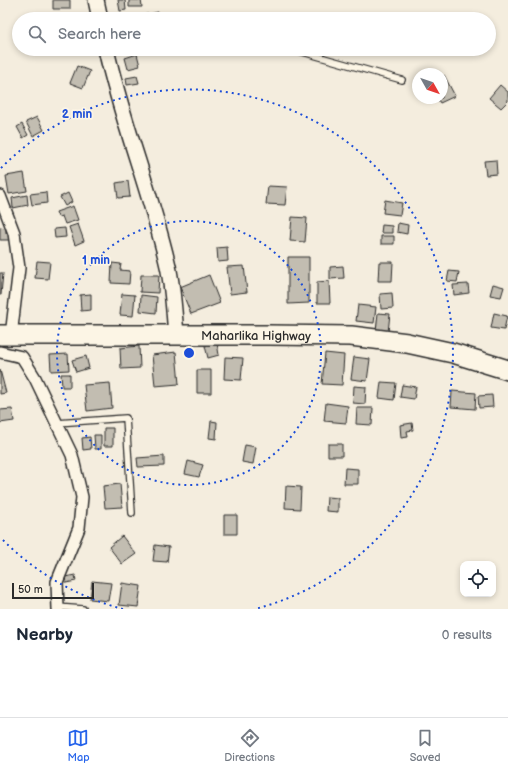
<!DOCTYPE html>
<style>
body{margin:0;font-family:"Balsamiq Sans",sans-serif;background:#f6f6f7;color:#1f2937}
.controls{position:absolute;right:12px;bottom:12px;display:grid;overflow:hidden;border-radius:8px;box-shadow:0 2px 6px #0003}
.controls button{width:36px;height:36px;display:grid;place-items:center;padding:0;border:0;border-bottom:1px solid #e0e1e3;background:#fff;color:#1f2937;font:20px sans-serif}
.compass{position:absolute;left:412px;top:68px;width:36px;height:36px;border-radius:50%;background:#fff;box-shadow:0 2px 6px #0003;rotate:130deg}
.scale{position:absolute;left:12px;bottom:10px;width:82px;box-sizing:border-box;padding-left:4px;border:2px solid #2b2b2b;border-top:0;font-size:11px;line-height:14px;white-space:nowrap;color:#2b2b2b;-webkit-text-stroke:3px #fcf5e5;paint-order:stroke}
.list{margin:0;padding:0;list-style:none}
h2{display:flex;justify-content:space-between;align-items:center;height:52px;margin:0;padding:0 16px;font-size:17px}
h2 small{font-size:13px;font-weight:400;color:#747a83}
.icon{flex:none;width:22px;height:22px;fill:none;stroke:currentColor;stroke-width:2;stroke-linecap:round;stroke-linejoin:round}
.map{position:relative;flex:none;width:508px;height:609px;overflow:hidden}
.search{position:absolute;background:#fff;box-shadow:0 2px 6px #0003;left:12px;right:12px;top:12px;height:44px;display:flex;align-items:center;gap:10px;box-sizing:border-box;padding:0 14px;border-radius:22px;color:#747a83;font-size:15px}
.sheet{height:108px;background:#fff}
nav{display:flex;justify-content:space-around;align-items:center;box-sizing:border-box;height:56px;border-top:1px solid #e0e1e3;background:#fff;font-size:11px;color:#747a83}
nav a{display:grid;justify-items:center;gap:2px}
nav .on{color:#2563eb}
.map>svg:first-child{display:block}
.building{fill:#c2bdb1;stroke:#2b2b2b}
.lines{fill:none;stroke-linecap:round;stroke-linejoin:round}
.lane-casing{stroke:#2b2b2b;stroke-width:8}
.street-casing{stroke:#2b2b2b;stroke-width:14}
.secondary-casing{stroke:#2b2b2b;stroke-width:18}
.highway-casing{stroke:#2b2b2b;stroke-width:22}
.lane{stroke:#fcf5e5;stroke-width:5.5}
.street{stroke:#fcf5e5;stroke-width:11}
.secondary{stroke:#fcf5e5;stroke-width:15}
.highway{stroke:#fcf5e5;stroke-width:19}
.ring{fill:none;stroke:#1d4ed8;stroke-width:2;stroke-dasharray:2 4}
.labels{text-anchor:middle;stroke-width:3.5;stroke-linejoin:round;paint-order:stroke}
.street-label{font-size:13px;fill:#2b2b2b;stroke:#fcf5e5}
.centre{fill:#1d4ed8;stroke:#fcf5e5;stroke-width:2}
.ring-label{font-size:12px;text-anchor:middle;font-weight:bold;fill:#1d4ed8;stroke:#fcf5e5;stroke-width:3.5;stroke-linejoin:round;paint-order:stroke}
</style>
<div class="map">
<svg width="508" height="609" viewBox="0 0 508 609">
<rect width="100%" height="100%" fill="#f4edde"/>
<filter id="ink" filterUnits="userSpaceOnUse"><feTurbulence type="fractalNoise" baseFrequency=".025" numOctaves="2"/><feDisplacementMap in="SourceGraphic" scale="8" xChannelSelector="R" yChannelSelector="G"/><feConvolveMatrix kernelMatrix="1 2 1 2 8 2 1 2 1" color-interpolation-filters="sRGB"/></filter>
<g filter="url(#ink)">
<!-- building -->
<path class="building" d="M 53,0 L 70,0 L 70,9 L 53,9 Z
M 118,0 L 125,0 L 126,10 L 120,11 Z
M 129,0 L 141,0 L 142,7 L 129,7 Z
M 158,12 L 159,19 L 151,19 L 150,14 Z
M 148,14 L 149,19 L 143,19 L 142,15 Z
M 439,49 L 457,49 L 442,56 Z
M 137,54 L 140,66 L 128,69 L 125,58 Z
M 77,66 L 90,71 L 83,88 L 70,83 Z
M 444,75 L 455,96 L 440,103 L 437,98 L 442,98 L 442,77 Z
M 137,76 L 139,83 L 127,85 L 126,78 Z
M 500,85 L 508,92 L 508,101 L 501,108 L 489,98 Z
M 37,117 L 44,130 L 33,136 L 26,122 Z
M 22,124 L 28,135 L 23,138 L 17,127 Z
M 496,160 L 497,174 L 486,175 L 484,161 Z
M 24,173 L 27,191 L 9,194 L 6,176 Z
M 128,181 L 130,197 L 118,198 L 116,183 Z
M 268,186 L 287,187 L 285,205 L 266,204 Z
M 46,192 L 47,203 L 32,205 L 30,194 Z
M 68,193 L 72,202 L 65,206 L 60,197 Z
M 27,195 L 28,205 L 13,208 L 12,198 Z
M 385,200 L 402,203 L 400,215 L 383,213 Z
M 73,206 L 78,220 L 65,224 L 62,216 L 58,217 L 56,212 Z
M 292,217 L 307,218 L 305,242 L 290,241 Z
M 398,223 L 408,225 L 407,234 L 397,232 Z
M 78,224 L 84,241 L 75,245 L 69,227 Z
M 382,225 L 392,226 L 392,233 L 381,233 Z
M 0,227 L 6,228 L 6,233 L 9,233 L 9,240 L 0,240 Z
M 65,228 L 66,237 L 55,238 L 54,229 Z
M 381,236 L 394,236 L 394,244 L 381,244 Z
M 227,247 L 228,261 L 218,262 L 217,248 Z
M 288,257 L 309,257 L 309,303 L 288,304 Z
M 37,261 L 50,262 L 48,279 L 35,278 Z
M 379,262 L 393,262 L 392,281 L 378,281 Z
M 112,263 L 121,264 L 120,270 L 130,271 L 129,284 L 111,283 Z
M 244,266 L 247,292 L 230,294 L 227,267 Z
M 343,266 L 344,278 L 330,279 L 330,267 Z
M 449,271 L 459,272 L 457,282 L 447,281 Z
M 0,273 L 3,273 L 1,295 L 0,295 Z
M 141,275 L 159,275 L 158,293 L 140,292 Z
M 209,275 L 220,303 L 191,314 L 180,287 Z
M 329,281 L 330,303 L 317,303 L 317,282 Z
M 468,284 L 469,293 L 454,295 L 453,285 Z
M 493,284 L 504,287 L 501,297 L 490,295 Z
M 392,293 L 393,308 L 381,309 L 380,294 Z
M 91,294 L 91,310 L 81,311 L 80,295 Z
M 122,294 L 135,295 L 133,316 L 120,315 Z
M 141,295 L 157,297 L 156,313 L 140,311 Z
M 358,305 L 376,307 L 374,323 L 356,321 Z
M 378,313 L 390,314 L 388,332 L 376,331 Z
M 494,313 L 507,316 L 504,330 L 491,328 Z
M 217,343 L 219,355 L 208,358 L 205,346 Z
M 139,346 L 140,368 L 121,369 L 120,348 Z
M 176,352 L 179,384 L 155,386 L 152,355 Z
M 325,353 L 344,355 L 342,385 L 322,384 Z
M 68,354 L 69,370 L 51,371 L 50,355 Z
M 86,356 L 89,368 L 76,372 L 72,360 Z
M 225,357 L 243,358 L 241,380 L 224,379 Z
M 354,357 L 370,359 L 367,381 L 351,379 Z
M 0,370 L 6,393 L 0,394 Z
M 197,370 L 211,370 L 211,393 L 197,393 Z
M 61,374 L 70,374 L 70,387 L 62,387 Z
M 381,382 L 396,383 L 394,400 L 379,398 Z
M 110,383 L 112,408 L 87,411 L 84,385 Z
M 402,385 L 416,387 L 414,399 L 400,397 Z
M 354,386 L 366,387 L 365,404 L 353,403 Z
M 452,391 L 476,393 L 475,409 L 451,407 Z
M 492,395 L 493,407 L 479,408 L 478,396 Z
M 326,403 L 348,406 L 346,423 L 324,421 Z
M 357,408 L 373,408 L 372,425 L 356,424 Z
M 12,409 L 14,421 L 0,423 L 0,410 Z
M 211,421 L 217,422 L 216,439 L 209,438 Z
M 412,423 L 413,430 L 407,431 L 408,437 L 401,438 L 400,425 Z
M 104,428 L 113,428 L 113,446 L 104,446 Z
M 94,435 L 101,435 L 101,449 L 95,449 Z
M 90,437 L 91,449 L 83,450 L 82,438 Z
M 328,444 L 342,444 L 342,456 L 328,456 Z
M 245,445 L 256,447 L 253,464 L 242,462 Z
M 164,456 L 164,466 L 138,467 L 137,458 Z
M 188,461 L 203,465 L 199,477 L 185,474 Z
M 345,468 L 358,469 L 358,484 L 344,484 Z
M 120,484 L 122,507 L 105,508 L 103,486 Z
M 286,486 L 301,487 L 300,509 L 285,508 Z
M 327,497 L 338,498 L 338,512 L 326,511 Z
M 224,515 L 237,515 L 237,534 L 224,534 Z
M 122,536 L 136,554 L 122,564 L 109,547 Z
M 155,545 L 169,547 L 167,562 L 153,561 Z
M 75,575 L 76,581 L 66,583 L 65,577 Z
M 92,581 L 111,583 L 108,601 L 90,599 Z
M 122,583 L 141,586 L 138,607 L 119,605 Z"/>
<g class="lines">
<defs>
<path id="lane" d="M 292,49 L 402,80
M 57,423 L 126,418 L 132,513
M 57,607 L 83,609"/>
<path id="street" d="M 0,196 L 14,233 L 19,268 L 11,336
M 0,352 L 22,357 L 35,378 L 72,455 L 82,497 L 79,528 L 57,582 L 58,609"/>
<path id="secondary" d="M 96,0 L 100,19
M 106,49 C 122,122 151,192 168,266 C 173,288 174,312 176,335"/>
<g id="highway">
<path id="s1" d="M 0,335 L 269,335 L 351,336 L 407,343 L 453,353 L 508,370"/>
</g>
</defs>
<!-- lane casing -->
<use href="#lane" class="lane-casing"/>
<!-- street casing -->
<use href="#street" class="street-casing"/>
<!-- secondary casing -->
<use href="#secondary" class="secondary-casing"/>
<!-- highway casing -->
<use href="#highway" class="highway-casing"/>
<!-- lane -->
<use href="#lane" class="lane"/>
<!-- street -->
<use href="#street" class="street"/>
<!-- secondary -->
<use href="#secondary" class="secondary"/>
<!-- highway -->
<use href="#highway" class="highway"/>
</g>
</g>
<!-- distance rings -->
<g class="ring">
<circle cx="189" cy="353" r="132"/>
<path d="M123 609A264 264 0 0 1 1 538M1 168A264 264 0 1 1 255 609"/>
</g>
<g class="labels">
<!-- street labels -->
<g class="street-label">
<text dy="5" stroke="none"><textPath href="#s1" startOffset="256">Maharlika Highway</textPath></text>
</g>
</g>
<circle cx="189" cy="353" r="6" class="centre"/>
<g class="ring-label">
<text x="77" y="118">2 min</text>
<text x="96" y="264">1 min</text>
</g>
</svg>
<div class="controls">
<button><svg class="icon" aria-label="locate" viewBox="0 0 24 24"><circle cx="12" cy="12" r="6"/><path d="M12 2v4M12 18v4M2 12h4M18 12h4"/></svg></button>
</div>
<svg class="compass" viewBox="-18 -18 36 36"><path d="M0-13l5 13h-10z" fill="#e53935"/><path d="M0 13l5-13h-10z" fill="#747a83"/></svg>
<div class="scale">50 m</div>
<div class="search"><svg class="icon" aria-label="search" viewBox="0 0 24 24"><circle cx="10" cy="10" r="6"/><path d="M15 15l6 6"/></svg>Search here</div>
</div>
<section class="sheet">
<h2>Nearby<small>0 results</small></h2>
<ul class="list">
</ul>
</section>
<nav>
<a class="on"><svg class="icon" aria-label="map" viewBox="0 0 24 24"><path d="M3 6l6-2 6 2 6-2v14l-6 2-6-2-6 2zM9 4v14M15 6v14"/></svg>Map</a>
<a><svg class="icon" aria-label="directions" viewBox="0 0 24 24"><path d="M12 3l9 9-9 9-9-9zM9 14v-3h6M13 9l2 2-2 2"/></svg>Directions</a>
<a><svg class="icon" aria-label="saved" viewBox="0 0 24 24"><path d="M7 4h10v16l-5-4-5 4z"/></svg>Saved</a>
</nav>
